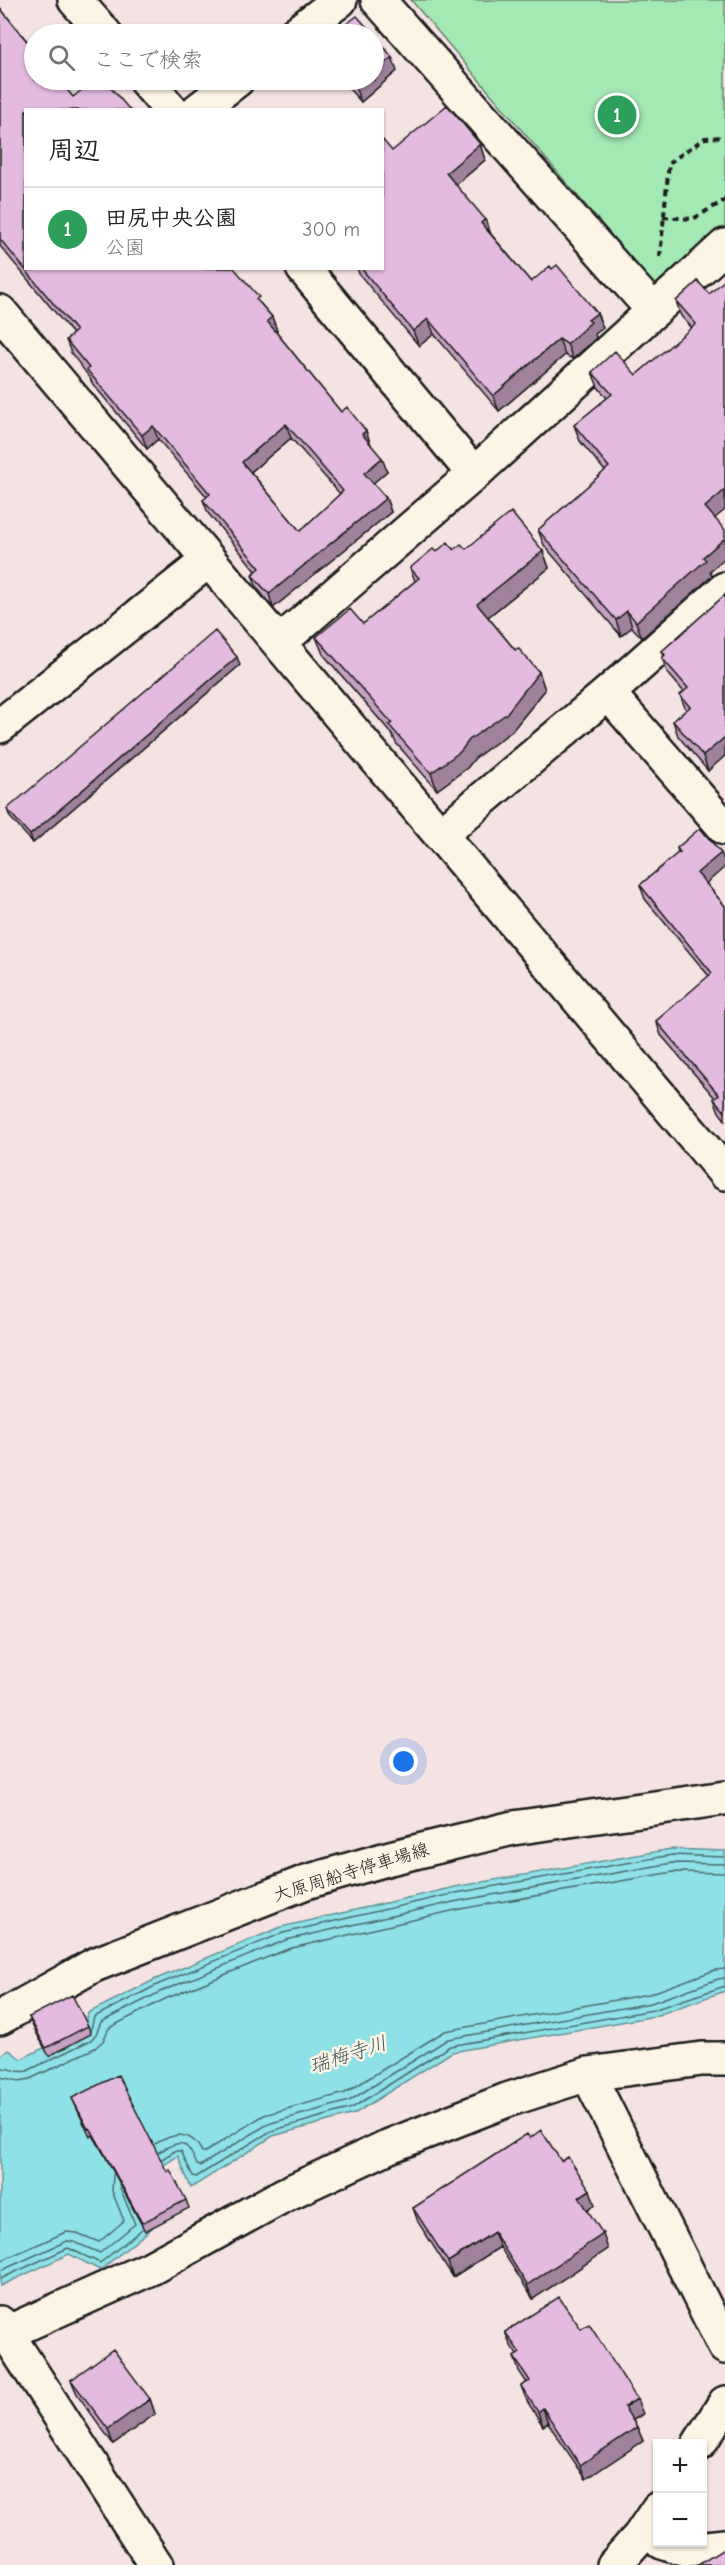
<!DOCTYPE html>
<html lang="ja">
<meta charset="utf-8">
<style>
body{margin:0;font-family:"Comic Neue","Klee One",sans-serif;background:#f2f2f2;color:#202124}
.controls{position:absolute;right:18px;bottom:18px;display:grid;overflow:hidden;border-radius:0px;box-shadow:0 2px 4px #0004}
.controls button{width:54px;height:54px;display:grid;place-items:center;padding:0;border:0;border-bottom:2px solid #e0e0e0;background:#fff;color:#202124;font:30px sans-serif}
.you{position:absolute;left:404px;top:1762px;width:21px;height:21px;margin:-15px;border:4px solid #fff;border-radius:50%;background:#1a73e8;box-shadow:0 0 0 9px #1a73e833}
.badge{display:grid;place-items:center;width:39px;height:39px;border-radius:50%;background:#111827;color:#fff;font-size:20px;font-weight:700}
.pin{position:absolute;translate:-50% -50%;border:3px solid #fff;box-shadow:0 2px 6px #0006}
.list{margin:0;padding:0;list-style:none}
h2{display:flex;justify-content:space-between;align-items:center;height:78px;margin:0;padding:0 24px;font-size:26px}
h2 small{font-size:20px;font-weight:400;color:#757577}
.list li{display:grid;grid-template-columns:39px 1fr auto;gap:18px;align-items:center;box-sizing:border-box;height:84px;padding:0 24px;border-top:2px solid #e0e0e0}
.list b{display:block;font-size:22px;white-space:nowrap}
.list p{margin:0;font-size:20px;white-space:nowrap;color:#757577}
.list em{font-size:20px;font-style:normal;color:#757577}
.icon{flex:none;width:33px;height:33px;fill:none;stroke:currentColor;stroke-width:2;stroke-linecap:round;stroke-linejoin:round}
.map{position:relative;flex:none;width:725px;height:2565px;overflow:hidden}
.search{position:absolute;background:#fff;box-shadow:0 2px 4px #0004;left:24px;top:24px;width:360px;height:66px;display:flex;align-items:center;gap:15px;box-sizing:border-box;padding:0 21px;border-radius:33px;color:#757577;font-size:22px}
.panel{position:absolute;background:#fff;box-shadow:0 2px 4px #0004;left:24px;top:108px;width:360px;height:162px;border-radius:0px}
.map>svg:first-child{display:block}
.green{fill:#a4e8b4;stroke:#608268;stroke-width:1.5}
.water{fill:#8fe1e8;stroke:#619296;stroke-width:1.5}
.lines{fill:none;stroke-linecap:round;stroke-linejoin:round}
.shore{stroke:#4a6b6e;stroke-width:1.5}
.street-casing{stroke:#1c1c1c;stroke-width:38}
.secondary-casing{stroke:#1c1c1c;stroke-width:38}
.path{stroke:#1c1c1c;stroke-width:4;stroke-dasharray:6 4.5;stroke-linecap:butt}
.street{stroke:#fcf5e5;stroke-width:33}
.secondary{stroke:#fcf5e5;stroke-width:33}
.wall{fill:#c5a0c1;stroke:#1c1c1c;stroke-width:1.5;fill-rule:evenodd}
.shaded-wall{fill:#a0829d;stroke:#1c1c1c;stroke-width:1.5}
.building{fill:#e5bae0;stroke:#1c1c1c;stroke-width:1.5;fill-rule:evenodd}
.labels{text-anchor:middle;stroke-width:5;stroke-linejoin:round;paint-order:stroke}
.street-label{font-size:18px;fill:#1c1c1c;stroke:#fcf5e5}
.water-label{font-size:20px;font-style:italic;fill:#3e5759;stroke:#fcf5e5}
</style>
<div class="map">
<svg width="725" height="2565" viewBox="0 0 725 2565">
<rect width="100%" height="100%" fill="#f5e3e4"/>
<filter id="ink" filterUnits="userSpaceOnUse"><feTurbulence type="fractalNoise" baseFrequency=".0167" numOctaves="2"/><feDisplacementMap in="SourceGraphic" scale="12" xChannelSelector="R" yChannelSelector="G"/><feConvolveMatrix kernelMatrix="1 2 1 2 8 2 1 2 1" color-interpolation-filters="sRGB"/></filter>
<g filter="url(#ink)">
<!-- green -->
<path class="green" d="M 411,0 L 725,0 L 725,229 L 656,288 Z"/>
<!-- water -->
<path class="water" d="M 671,1849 L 725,1851 L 725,1991 L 655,2016 L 452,2052 L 354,2114 L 273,2136 L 191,2188 L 178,2156 L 133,2184 L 152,2228 L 100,2270 L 69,2254 L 0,2286 L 0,2056 L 9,2050 L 21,2059 L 85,2028 L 88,2013 L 156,1979 L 281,1927 L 455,1887 Z"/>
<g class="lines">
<!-- shore -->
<path class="shore" d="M 91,2029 L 94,2017 L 159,1984 L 283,1933 L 456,1893 L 672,1855 L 725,1857
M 0,2068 C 12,2067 16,2074 27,2071 L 91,2040 L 96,2034 L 101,2022 L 162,1991 L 286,1940 L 458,1901 L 672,1863 L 725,1864
M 0,2077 L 19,2081 L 30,2079 L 95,2048 L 103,2041 L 109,2028 L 165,1999 L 288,1949 L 460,1909 L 673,1872 L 725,1873
M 155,2144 C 173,2133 191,2129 202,2152 L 205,2152 L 264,2115 L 345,2093 L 445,2031 L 649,1994 L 715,1970 L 725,1969
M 159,2152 C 181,2138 187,2140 197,2165 L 200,2166 L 268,2124 L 349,2101 L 448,2039 L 651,2003 L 718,1979 L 725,1978
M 162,2159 L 175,2151 L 181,2151 L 193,2176 L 196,2177 L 271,2131 L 352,2108 L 450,2046 L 653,2010 L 725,1986
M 0,2261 L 66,2232 L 77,2233 L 99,2242 L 124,2221 L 112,2191 L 113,2174
M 0,2271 L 67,2241 L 74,2242 L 100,2253 L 135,2224 L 120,2188
M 0,2279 L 68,2248 L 100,2263 L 142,2229"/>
<defs>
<path id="street" d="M 75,0 L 105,34
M 378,0 L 654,311
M 295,34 L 340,0
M 145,80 L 171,110
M 198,110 L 237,80
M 303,268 L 474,474
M 0,312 L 725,1173
M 279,643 L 474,474 L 725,246
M 608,693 L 725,828
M 0,726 L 209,560
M 440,835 L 608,693 L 725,589
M 588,2074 L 725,2347
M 0,2323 L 156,2565
M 0,2336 L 151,2268 L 284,2195 L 387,2147 L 507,2100 L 588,2074 L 702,2059 L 725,2059
M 662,2542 L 687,2550 L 725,2546"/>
<path id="secondary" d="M 0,2018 L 94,1965 L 306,1882 L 390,1858 L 513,1828 L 725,1798
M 699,2444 L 725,2403
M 614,2565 L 640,2536 L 658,2509"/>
</defs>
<!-- street casing -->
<use href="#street" class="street-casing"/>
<!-- secondary casing -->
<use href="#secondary" class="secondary-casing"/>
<!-- path -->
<path class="path" d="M 663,217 L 693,219 L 725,200
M 660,257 L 669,163 L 705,138 L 725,137"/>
<!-- street -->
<use href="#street" class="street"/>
<!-- secondary -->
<use href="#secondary" class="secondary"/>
</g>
<!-- wall -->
<path class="wall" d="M 0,8 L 73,97 L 130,110 L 26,110 L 261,304 L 272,317 L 277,331 L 276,332 L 341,412 L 366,431 L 371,445 L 387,471 L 373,483 L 386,498 L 391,512 L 273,608 L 257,588 L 252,575 L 256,571 L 208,513 L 203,500 L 207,497 L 158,439 L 147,449 L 92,383 L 90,378 L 71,353 L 66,340 L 73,334 L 0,246 ZM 291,438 L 340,494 L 300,531 L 251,472 Z
M 397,71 L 361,102 L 341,80 L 374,80 Z
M 480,144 L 485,160 L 456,185 L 491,234 L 531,282 L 597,313 L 603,328 L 595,334 L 596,338 L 573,359 L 565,355 L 499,411 L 434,334 L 419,346 L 359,274 L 357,268 L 382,268 L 392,151 Z
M 698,281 L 715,519 L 710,571 L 712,576 L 642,638 L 632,627 L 621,636 L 544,545 L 538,530 L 605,471 L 580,441 L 574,425 L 607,398 L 598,387 L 592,372 L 636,375 L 692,328 L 681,316 L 676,301 Z
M 466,549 L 543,551 L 549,568 L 488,617 L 515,650 L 539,672 L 545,690 L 512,731 L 475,758 L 467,768 L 437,790 L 396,743 L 392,734 L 323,654 L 316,637 L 363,624 L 415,581 L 410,568 L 436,552 Z
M 725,595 L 708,771 L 678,736 L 673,721 L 686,710 L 680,695 L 684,692 L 667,672 L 662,658 L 664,656 L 662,651 Z
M 240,665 L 33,843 L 10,817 L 7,809 Z
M 677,848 L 725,906 L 725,1120 L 719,1112 L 714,1099 L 715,1098 L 661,1035 L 656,1021 L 709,976 L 645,899 L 640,885 L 678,853 Z
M 29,2017 L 88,2026 L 91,2034 L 49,2056 L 32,2025 Z
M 72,2098 L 167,2172 L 186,2200 L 189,2208 L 145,2231 L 104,2154 L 93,2135 L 90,2137 Z
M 530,2138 L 561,2161 L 595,2205 L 587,2210 L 608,2249 L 533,2299 L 500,2247 L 453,2277 L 418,2222 L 413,2208 Z
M 581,2329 L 643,2414 L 633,2420 L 637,2427 L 643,2441 L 586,2479 L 548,2423 L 543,2426 L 527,2401 L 521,2386 L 527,2383 L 519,2371 L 514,2357 L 517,2355 L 511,2346 L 505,2332 Z
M 71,2380 L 150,2399 L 155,2414 L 113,2444 L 77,2394 Z"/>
<!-- shaded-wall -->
<path class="shaded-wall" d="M 392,57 L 397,71 L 361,102 L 355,87 L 365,80 L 374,80 L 374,72 Z
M 480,144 L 485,160 L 452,188 L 446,173 Z
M 485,219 L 491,234 L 481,223 Z
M 597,313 L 603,328 L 595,334 L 596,338 L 573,359 L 567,344 L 588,320 Z
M 272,317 L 277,331 L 272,335 L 267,321 Z
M 428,319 L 434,334 L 419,346 L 413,331 Z
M 559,339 L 565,355 L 499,411 L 493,396 Z
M 286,424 L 291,438 L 247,475 L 242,462 Z
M 153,426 L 158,439 L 147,449 L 142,435 Z
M 366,431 L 371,445 L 362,434 Z
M 382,458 L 387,471 L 369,487 L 364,473 Z
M 725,490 L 725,510 L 710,522 L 705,507 Z
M 386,498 L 391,512 L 273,608 L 269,594 Z
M 725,538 L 725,558 L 710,571 L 712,576 L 642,638 L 636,622 L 703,557 Z
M 543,551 L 549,568 L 483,621 L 477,604 Z
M 627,611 L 632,627 L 621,636 L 616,620 Z
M 237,657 L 240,665 L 33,843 L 30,835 Z
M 539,672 L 545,690 L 512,731 L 475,758 L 467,768 L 437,790 L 431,773 L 469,740 Z
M 725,737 L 725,756 L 708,771 L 703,756 Z
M 721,853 L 725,863 L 725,867 L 702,887 L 697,873 Z
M 590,2190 L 595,2205 L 584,2212 L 579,2197 Z
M 494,2232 L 500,2247 L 453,2277 L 448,2262 Z
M 603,2234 L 608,2249 L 533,2299 L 527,2285 Z
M 150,2399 L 155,2414 L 113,2444 L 108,2429 Z
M 637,2399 L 643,2414 L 630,2422 L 624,2407 Z
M 543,2408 L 548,2423 L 543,2426 L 538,2412 Z
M 637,2427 L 643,2441 L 586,2479 L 580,2465 Z"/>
<!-- building -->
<path class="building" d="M 0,8 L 34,50 L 34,80 L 59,80 L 73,97 L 94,80 L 104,80 L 130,110 L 26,110 L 26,268 L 234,268 L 259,297 L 256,299 L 272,317 L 267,321 L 341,412 L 347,407 L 366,431 L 362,434 L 382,458 L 364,473 L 386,498 L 269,594 L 252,575 L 260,568 L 203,500 L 210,494 L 153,426 L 142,435 L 87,370 L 89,368 L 66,340 L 76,331 L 0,239 ZM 286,424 L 343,491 L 300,531 L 242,462 Z
M 357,16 L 373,34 L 333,34 Z
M 374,35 L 392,57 L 374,72 Z
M 348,80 L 365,80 L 355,87 Z
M 447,105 L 480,144 L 446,173 L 485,219 L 481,223 L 531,282 L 550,266 L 552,269 L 557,265 L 597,313 L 588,320 L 591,322 L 567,344 L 559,339 L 493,396 L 428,319 L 413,331 L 361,268 L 382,268 L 382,139 L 392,151 Z
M 725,280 L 725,490 L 705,507 L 725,530 L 725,538 L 703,557 L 706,560 L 636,622 L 627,611 L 616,620 L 538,530 L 609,467 L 574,425 L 612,394 L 592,372 L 615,351 L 636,375 L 696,324 L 676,301 L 698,281 L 709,294 Z
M 511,512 L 543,551 L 477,604 L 515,650 L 518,648 L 539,672 L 506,714 L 469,740 L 461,751 L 431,773 L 389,725 L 392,723 L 316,637 L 350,609 L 363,624 L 419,578 L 410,568 L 433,549 L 436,552 L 448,542 L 454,550 L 461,544 L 466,549 Z
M 725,595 L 725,737 L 703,756 L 673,721 L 690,707 L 680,695 L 688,688 L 662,658 L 665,655 L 662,651 Z
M 215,631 L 237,657 L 30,835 L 7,809 Z
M 700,828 L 721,853 L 697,873 L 725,906 L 725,1112 L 714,1099 L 719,1095 L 656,1021 L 712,973 L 640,885 L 679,852 L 681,854 L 677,848 Z
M 72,1995 L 88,2026 L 46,2048 L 29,2017 Z
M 118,2075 L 167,2172 L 170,2170 L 186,2200 L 142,2223 L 101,2147 L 90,2128 L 88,2129 L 72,2098 Z
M 541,2130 L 561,2161 L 568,2157 L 590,2190 L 579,2197 L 603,2234 L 527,2285 L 494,2232 L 448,2262 L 413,2208 L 527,2134 L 530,2138 Z
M 559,2297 L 581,2329 L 589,2324 L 637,2399 L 624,2407 L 637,2427 L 580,2465 L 543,2408 L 538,2412 L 521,2386 L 530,2381 L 514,2357 L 520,2353 L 505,2332 Z
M 113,2349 L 150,2399 L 108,2429 L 71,2380 Z
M 725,2548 L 725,2565 L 698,2565 Z"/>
</g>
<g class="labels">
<!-- street labels -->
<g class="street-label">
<text transform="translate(351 1872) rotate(-17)" y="6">大原周船寺停車場線</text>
</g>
<!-- water labels -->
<g class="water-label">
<text transform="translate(348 2054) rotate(-18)" y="7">瑞梅寺川</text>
</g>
</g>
</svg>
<div class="controls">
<button>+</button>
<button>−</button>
</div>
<div class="you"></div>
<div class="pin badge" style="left:617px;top:115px;background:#2e9e5b">1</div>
<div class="search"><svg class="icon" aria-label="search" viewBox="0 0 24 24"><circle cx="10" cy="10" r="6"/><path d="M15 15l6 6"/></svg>ここで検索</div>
<section class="panel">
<h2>周辺<small></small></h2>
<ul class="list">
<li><span class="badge" style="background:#2e9e5b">1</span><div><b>田尻中央公園</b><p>公園</p></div><em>300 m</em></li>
</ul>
</section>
</div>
